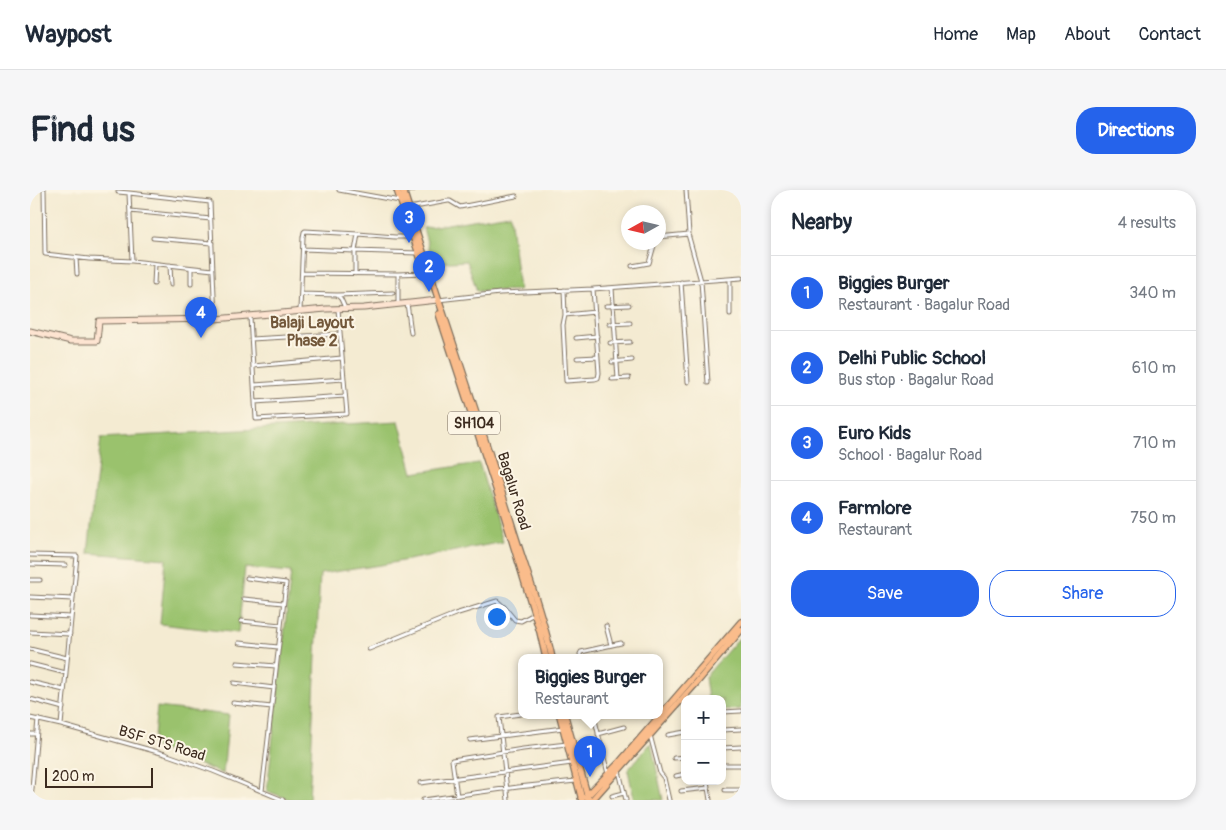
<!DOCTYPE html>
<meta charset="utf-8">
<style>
body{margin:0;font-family:Pangolin,sans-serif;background:#f6f6f7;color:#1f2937}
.controls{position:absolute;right:15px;bottom:15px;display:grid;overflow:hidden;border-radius:10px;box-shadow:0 2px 8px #0003}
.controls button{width:45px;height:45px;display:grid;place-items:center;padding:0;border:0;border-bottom:1px solid #e0e1e3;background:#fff;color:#1f2937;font:25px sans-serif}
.compass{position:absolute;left:591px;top:15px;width:45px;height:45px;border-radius:50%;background:#fff;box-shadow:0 2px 8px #0003;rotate:262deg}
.scale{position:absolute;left:15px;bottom:12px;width:108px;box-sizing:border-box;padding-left:5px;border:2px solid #3b2a1e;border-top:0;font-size:14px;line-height:18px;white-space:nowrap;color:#3b2a1e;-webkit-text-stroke:4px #fcf5e5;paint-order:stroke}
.you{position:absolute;left:466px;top:426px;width:18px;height:18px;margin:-12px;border:4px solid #fff;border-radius:50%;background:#1a73e8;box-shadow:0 0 0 8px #1a73e833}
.badge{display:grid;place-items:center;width:32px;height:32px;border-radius:50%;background:#2563eb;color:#fff;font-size:16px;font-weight:700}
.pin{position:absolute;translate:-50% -41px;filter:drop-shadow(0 1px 2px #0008)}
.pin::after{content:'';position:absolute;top:26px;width:18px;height:15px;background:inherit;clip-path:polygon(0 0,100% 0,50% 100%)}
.popup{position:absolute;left:488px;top:464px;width:145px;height:65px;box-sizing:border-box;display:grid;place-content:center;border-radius:10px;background:#fff;filter:drop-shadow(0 1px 4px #0005);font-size:16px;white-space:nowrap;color:#747a83}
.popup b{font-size:19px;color:#1f2937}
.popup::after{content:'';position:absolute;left:50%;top:100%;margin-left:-10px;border:10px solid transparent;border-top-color:#fff}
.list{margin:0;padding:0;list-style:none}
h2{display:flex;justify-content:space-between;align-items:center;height:65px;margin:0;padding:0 20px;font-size:21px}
h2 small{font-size:16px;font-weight:400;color:#747a83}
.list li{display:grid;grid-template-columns:32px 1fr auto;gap:15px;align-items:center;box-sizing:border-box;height:75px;padding:0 20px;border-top:1px solid #e0e1e3}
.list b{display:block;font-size:19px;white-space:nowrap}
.list p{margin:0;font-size:16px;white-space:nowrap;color:#747a83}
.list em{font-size:16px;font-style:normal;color:#747a83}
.actions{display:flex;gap:10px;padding:15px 20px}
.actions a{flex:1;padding:11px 0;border:1px solid #2563eb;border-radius:20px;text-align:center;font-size:18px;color:#2563eb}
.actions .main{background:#2563eb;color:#fff}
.map{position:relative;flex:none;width:711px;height:610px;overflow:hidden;border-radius:20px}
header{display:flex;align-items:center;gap:30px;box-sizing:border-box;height:70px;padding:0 25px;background:#fff;border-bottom:1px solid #e0e1e3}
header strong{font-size:24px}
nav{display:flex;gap:28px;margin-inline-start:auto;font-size:18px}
.intro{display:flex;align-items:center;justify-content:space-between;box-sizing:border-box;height:120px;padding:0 30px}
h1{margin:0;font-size:35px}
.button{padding:12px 22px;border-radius:20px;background:#2563eb;color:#fff;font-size:18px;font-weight:700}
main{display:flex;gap:30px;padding:0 30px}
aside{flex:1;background:#fff;border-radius:20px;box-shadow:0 2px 8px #0003}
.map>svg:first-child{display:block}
.green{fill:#9ac26d;stroke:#6a7646}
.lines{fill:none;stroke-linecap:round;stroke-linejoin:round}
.street-casing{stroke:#7c6e5d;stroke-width:5}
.secondary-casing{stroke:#7c6e5d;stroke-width:7}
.primary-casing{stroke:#7c6e5d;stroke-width:8}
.street{stroke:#fff;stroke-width:3}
.secondary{stroke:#fde4d1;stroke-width:5}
.primary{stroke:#fabc8b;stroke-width:5.5}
.labels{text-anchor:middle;stroke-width:4;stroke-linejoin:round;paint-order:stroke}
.shield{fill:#fcf5e5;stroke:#75675a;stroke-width:1}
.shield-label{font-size:14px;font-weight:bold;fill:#3b2a1e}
.street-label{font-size:15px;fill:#3b2a1e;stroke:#fcf5e5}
.neighbourhood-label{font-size:16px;font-weight:bold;fill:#72573a;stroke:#fcf5e5}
</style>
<header>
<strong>Waypost</strong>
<nav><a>Home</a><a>Map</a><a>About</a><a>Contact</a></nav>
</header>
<div class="intro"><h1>Find us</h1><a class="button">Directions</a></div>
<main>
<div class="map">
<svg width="711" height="610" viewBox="0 0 711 610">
<rect width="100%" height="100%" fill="#fcf5e5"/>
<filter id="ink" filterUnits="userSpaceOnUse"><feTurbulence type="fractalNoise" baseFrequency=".02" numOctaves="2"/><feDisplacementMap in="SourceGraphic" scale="10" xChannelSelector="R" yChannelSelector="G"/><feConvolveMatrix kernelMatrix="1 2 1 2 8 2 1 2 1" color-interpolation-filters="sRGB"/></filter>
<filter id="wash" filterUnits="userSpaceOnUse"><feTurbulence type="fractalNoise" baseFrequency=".0096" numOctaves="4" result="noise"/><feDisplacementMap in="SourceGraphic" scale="20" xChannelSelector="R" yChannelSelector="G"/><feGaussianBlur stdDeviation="1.12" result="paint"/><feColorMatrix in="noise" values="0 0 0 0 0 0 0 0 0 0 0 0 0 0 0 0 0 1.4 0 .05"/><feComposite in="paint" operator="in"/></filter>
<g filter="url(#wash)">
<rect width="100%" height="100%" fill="#f4ebd2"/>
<!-- green -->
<path class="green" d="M 480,24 L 489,100 L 447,101 L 437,71 L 403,73 L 393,38 Z
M 369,231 L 383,283 L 449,273 L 473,352 L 351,375 L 290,384 L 279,610 L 261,610 L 237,601 L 261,382 L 215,378 L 208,443 L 130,434 L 136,369 L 58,363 L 71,248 Z
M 709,448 L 711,459 L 711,519 L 692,520 L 692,509 L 678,509 L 675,487 Z
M 127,517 L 199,525 L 193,584 L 123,556 Z
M 621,553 L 633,610 L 604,610 L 598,580 Z"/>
</g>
<g filter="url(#ink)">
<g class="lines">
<defs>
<path id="street" d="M 14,0 L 15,64 L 59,69 L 102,71
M 309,0 L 370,11
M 374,1 L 383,0
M 88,2 L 99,3
M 379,18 L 418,11 L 420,11 L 430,17 L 486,6
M 100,21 L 181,29
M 328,44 L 325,61 L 388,63
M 658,44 L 671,91 L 678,193
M 628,47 L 659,44 L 656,0
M 123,48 L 182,53
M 273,59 L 325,61 L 325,84
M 46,68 L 47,84
M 140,75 L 141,95
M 602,76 L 619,73 L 625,52
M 183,80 L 102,71 L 99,3 L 180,12 L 185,129
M 272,83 L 368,84 L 368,114
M 368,84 L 395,83
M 651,92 L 658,192
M 124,94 L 125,74
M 161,94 L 161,78
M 582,98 L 588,189
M 534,100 L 535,125 L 533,135 L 536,191 L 565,189 L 568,188 L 569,183 L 563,99
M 271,104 L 307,105 L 311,109 L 315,118
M 307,105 L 363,103
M 408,110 L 470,103 L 563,99 L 711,88
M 377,113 L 381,143
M 576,116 L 599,115
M 270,121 L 273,47 L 274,42 L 275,41 L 328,44 L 365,47 L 382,47
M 700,124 L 700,89
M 535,125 L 565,122
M 220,127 L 226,229 L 317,224 L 308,119
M 579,134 L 600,133
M 546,148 L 567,146
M 221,149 L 310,144
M 580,153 L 600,152
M 547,168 L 568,167
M 582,172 L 602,170
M 223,176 L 312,168
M 582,189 L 599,188
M 224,195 L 314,189
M 225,212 L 315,206
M 0,365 L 47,366 L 31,535
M 0,374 L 36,375
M 217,388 L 256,393 L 232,601
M 0,390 L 10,390
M 0,407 L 43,409
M 214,409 L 253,413
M 0,425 L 41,427
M 211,431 L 251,435
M 576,436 L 581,455
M 0,442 L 40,444
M 209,453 L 248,457
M 0,459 L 37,468
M 339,459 L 425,424 L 467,411 L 475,418 L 485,430 L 491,431 L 504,424
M 551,468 L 550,464 L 551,462 L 591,453
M 207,473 L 246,476
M 0,474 L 36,483
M 0,492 L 34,500
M 204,493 L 244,498
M 0,509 L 33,518
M 203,513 L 242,517
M 692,522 L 711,521
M 564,526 L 578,584
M 0,528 L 31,535 L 135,564 L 183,581 L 253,610
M 692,540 L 711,539
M 0,544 L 6,544
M 568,544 L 594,537
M 620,545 L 630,583 L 634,588 L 639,610
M 638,545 L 655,542
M 440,550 L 533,538
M 692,558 L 711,557
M 644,568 L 655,567
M 692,575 L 711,575
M 589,581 L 596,610
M 646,586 L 655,584
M 677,591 L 680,610
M 390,593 L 542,573
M 695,600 L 711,600
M 651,601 L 678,598
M 427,606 L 422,570 L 493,559 L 537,554
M 582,606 L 594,603
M 1,610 L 8,529
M 393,610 L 488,597 L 546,591
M 478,610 L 469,527 L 491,524"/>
<path id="secondary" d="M 0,141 L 41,151 L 67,151 L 69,131 L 185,129 L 296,119 L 334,118 L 408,110"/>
<path id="primary" d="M 367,0 L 397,87
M 373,0 C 409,114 449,227 484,342 C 497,384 513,425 522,468
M 409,124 L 470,311 L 510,442 L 516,468
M 530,526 L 552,610
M 535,526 L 558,608
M 551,608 L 557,606 L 589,573 L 711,432
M 562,610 L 668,491 L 711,440"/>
</defs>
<!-- street casing -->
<use href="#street" class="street-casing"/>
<!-- secondary casing -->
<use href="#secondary" class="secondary-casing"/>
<!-- primary casing -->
<use href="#primary" class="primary-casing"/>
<!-- street -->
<use href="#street" class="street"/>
<!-- secondary -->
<use href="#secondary" class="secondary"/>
<!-- primary -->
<use href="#primary" class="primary"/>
</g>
</g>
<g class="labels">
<!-- shield labels -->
<rect class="shield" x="418" y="221.5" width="52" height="23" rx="4"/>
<g class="shield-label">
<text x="444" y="238">SH104</text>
</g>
<!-- street labels -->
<g class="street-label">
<text transform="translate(484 301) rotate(73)" y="5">Bagalur Road</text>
<text transform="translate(132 553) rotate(17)" y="5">BSF STS Road</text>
</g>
<!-- neighbourhood labels -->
<g class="neighbourhood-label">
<text x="282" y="138">Balaji Layout<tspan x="282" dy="18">Phase 2</tspan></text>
</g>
</g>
</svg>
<div class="controls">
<button>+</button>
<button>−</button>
</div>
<svg class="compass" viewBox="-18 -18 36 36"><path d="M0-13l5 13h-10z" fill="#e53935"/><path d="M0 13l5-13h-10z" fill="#747a83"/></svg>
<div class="scale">200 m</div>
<div class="you"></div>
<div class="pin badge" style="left:560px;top:587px">1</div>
<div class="popup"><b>Biggies Burger</b>Restaurant</div>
<div class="pin badge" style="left:399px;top:102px">2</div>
<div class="pin badge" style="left:379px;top:53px">3</div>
<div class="pin badge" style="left:171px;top:148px">4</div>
</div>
<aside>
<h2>Nearby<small>4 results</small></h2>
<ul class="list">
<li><span class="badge">1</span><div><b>Biggies Burger</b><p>Restaurant · Bagalur Road</p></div><em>340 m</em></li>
<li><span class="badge">2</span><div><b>Delhi Public School</b><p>Bus stop · Bagalur Road</p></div><em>610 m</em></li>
<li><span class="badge">3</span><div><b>Euro Kids</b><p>School · Bagalur Road</p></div><em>710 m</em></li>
<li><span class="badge">4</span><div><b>Farmlore</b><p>Restaurant</p></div><em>750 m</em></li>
</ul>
<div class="actions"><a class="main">Save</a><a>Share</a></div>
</aside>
</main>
